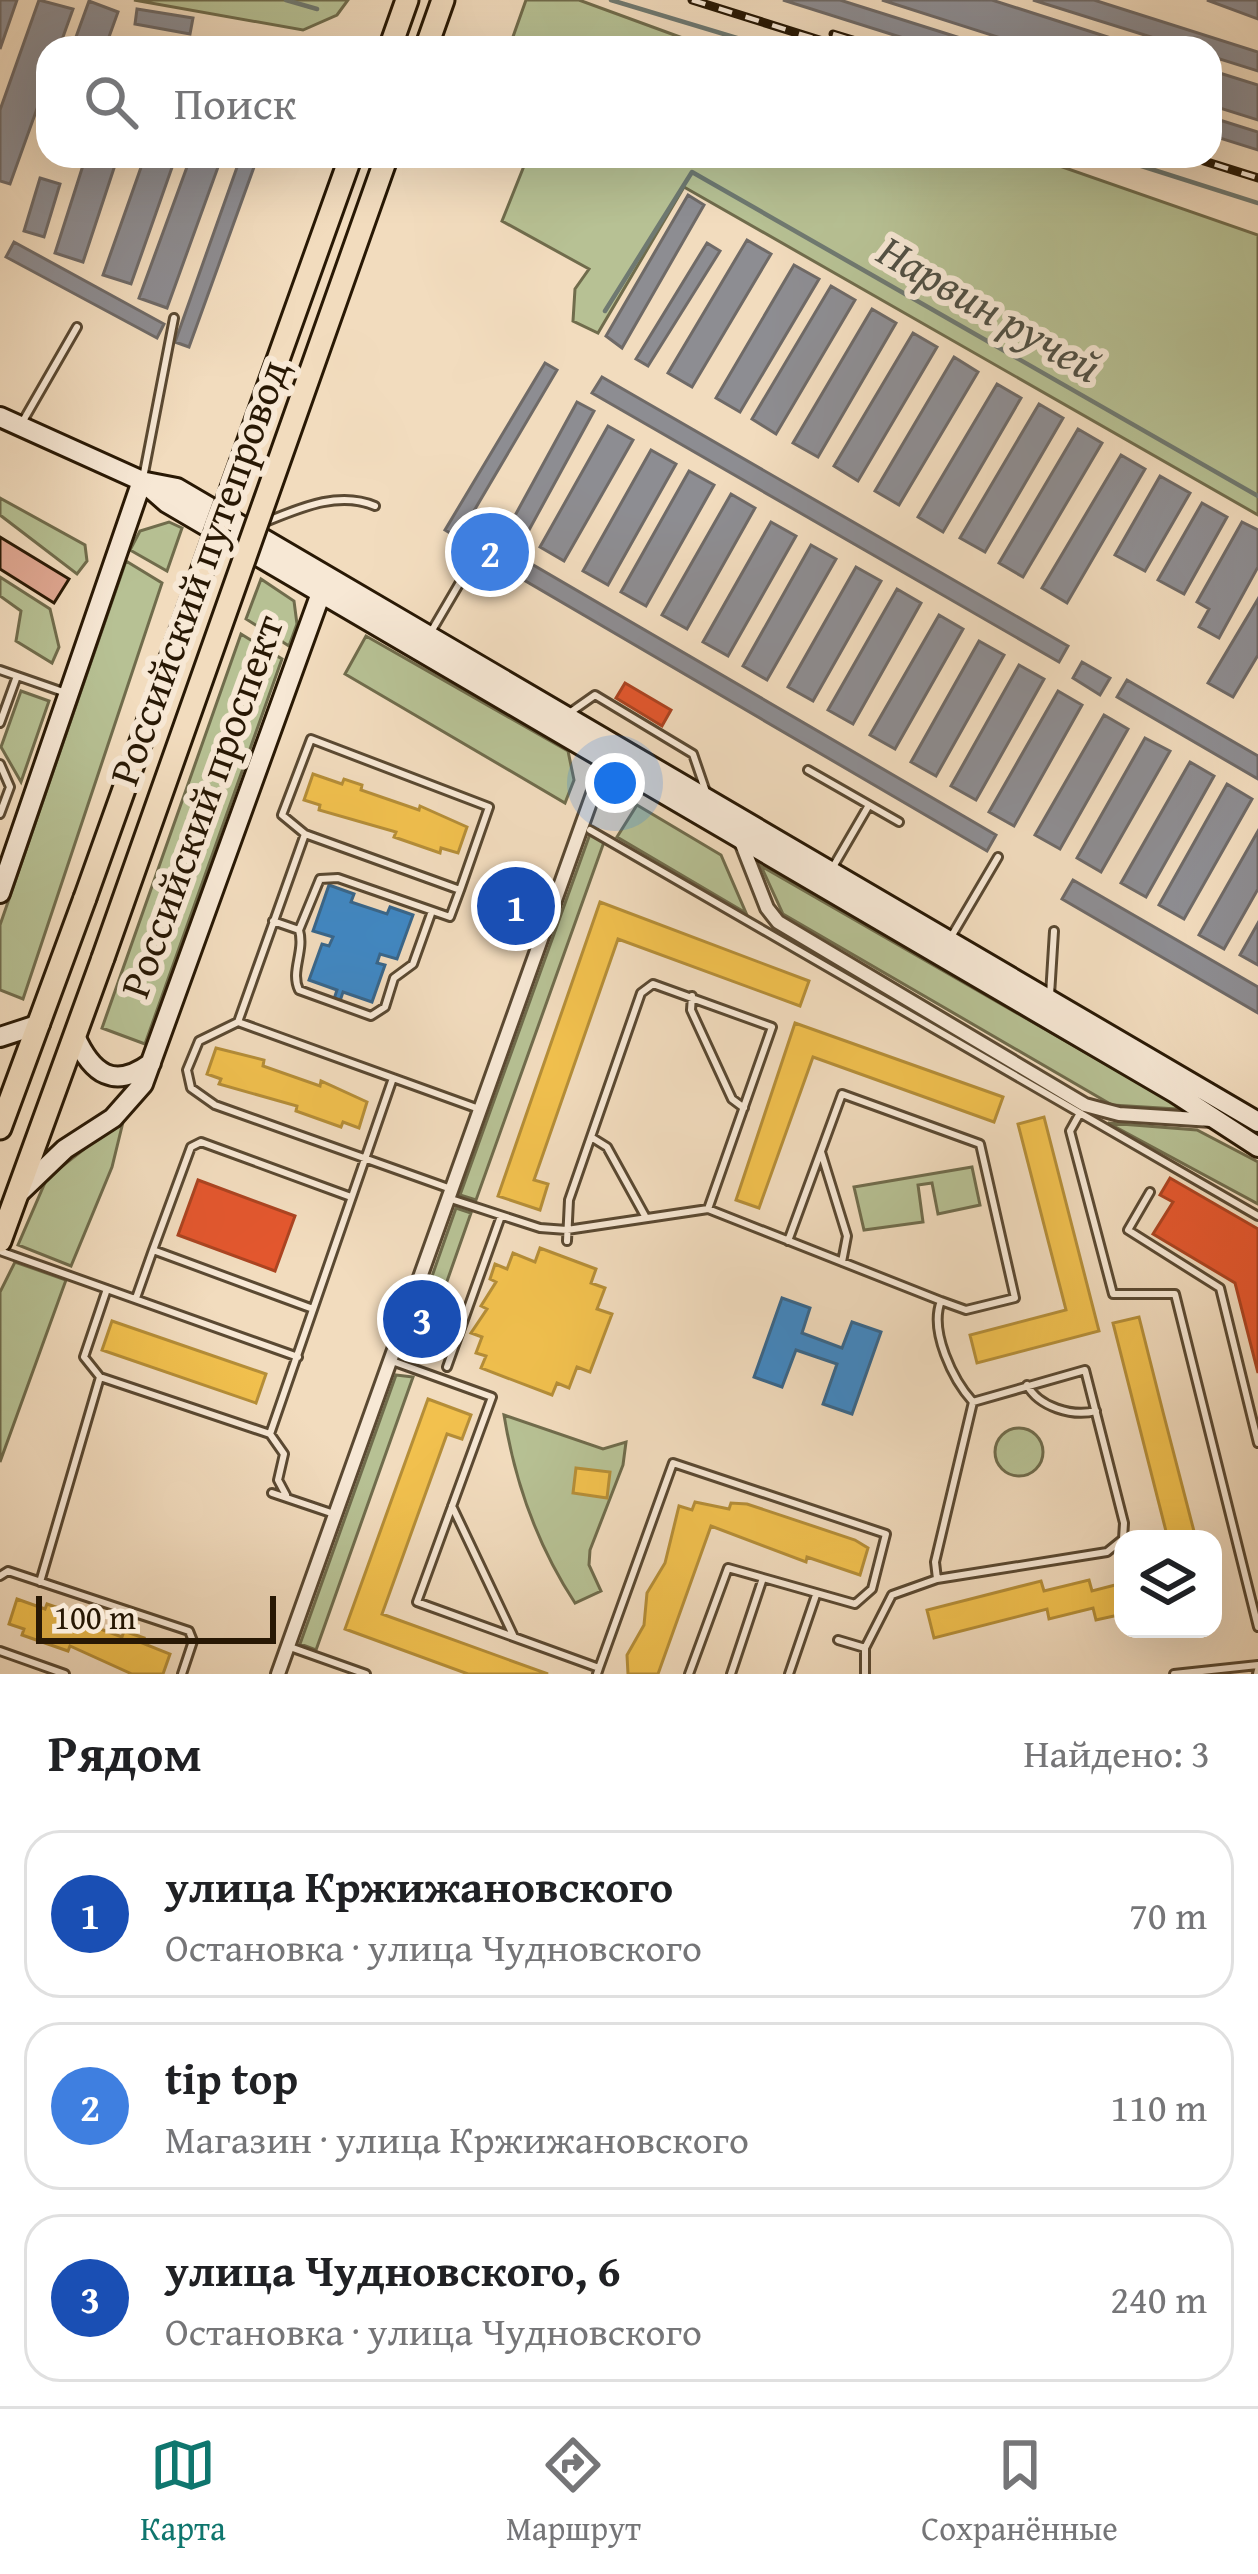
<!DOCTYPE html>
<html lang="ru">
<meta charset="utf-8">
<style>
body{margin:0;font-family:"Gentium Book Plus",serif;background:#f2f2f2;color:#202124}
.controls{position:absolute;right:36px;bottom:36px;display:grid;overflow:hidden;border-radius:24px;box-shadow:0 12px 48px #0002}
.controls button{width:108px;height:108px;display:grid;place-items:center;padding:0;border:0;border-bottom:3px solid #e0e0e0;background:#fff;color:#202124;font:60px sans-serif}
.scale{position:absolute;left:36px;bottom:30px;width:240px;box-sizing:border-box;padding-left:12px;border:6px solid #281804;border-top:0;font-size:33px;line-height:42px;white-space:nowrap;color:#281804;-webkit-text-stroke:9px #f7e8d5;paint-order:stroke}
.you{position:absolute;left:615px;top:783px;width:42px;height:42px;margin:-30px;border:9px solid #fff;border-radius:50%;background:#1a73e8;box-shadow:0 0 0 18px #1a73e833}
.badge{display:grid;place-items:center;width:78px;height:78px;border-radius:50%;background:#0f766e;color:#fff;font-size:39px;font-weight:700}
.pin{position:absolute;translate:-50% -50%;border:6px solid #fff;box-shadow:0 3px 12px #0006}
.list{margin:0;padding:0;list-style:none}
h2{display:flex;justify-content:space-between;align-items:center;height:156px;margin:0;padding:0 48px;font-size:51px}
h2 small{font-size:39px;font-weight:400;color:#757577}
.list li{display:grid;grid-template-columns:78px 1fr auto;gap:36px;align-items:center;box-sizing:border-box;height:168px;margin:0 24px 24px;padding:0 24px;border:3px solid #e0e0e0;border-radius:36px}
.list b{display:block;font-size:45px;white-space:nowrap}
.list p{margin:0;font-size:39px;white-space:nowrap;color:#757577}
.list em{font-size:39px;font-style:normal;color:#757577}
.icon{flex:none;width:66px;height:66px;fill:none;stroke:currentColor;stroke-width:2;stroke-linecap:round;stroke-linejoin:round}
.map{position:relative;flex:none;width:1258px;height:1674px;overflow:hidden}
.search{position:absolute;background:#fff;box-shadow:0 12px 48px #0002;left:36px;right:36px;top:36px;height:132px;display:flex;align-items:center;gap:30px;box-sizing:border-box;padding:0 42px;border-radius:36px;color:#757577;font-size:45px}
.sheet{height:732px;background:#fff}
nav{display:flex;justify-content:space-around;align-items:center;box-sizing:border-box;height:168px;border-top:3px solid #e0e0e0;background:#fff;font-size:33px;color:#757577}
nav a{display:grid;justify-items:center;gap:6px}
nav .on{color:#0f766e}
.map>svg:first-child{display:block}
.green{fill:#b7c194;stroke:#706c4c;stroke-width:3}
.homes{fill:#f2c14e;stroke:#b58e38;stroke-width:3}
.shops{fill:#e4572e;stroke:#ac4421;stroke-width:3}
.schools{fill:#3f88c5;stroke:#38668b;stroke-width:3}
.industry{fill:#8d8d92;stroke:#6f6a67;stroke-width:3}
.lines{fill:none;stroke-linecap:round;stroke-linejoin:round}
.stream{stroke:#6f7971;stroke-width:4.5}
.building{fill:#e2a994;stroke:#281804;stroke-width:3}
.lane-casing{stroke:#5a4932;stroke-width:12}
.street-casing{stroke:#5a4932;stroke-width:18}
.secondary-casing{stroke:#281804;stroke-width:24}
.primary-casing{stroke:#281804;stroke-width:27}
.lane{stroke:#f7e8d5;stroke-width:6}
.street{stroke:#f7e8d5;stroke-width:12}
.secondary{stroke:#f7e8d5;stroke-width:18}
.primary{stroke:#f2dcbe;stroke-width:21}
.rail-casing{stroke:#281804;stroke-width:9}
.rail{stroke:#f7e8d5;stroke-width:4.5;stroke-dasharray:14;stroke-linecap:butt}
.primary-bridge-casing{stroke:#281804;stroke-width:27;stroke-linecap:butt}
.primary-bridge{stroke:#f2dcbe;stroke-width:21}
.labels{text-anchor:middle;stroke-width:12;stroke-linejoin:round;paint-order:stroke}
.street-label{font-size:42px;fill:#281804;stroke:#f7e8d5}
.water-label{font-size:45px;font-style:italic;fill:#515044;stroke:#f7e8d5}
</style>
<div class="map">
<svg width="1258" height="1674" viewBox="0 0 1258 1674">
<rect width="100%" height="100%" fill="#f2dcbe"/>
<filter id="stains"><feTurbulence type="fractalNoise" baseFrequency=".00167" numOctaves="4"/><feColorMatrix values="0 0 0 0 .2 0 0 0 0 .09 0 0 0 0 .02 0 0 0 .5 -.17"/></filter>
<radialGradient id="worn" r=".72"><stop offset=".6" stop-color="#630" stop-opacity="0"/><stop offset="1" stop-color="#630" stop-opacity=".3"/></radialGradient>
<!-- green -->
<path class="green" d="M 134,0 L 348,0 L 337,15 L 303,30 Z
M 526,0 L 579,0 L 710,48 L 509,48 Z
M 528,156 L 1031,156 L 1258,235 L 1258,515 L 684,187 L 598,333 L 573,321 L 575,289 L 589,269 L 502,221 Z
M 0,498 L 85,545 L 87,561 L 77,574 L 0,515 Z
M 169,522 L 182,528 L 167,571 L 130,550 L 140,531 Z
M 126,561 L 162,583 L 23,999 L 0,990 L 0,925 Z
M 0,577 L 50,609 L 59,647 L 52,663 L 16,641 L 21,611 L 0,596 Z
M 261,579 L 294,601 L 297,624 L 289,646 L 246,619 Z
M 241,634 L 282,659 L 145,1044 L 102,1028 Z
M 366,636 L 568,751 L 574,780 L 565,803 L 345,674 Z
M 21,691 L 49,701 L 21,782 L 1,747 Z
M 637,805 L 721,855 L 746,913 L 617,837 Z
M 590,834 L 604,842 L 476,1200 L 460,1195 Z
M 761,866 L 1177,1105 L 1177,1109 L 1112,1105 L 783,914 Z
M 124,1118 L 112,1167 L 71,1266 L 18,1245 L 47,1178 Z
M 1108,1123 L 1197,1130 L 1258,1162 L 1258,1204 Z
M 972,1167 L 980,1205 L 938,1214 L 932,1183 L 918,1185 L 923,1222 L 864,1230 L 854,1187 Z
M 456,1208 L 471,1213 L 439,1304 L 424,1299 Z
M 15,1262 L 66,1280 L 0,1462 L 0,1292 Z
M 396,1375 L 413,1377 L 316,1650 L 300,1644 Z
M 504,1415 L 603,1449 L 626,1442 L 623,1465 L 590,1550 L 589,1565 L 601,1591 L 575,1603 C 537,1545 515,1483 504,1415 Z
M995 1452a24 24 0 1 1 48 0a24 24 0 1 1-48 0Z"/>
<!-- homes -->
<path class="homes" d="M 313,774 L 342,784 L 344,779 L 362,785 L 361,790 L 419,810 L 420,806 L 467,827 L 458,853 L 441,848 L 440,853 L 394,837 L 396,832 L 319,810 L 320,805 L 304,800 Z
M 600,902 L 809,981 L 800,1006 L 618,939 L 534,1180 L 548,1184 L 540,1210 L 498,1196 Z
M 795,1023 L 1003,1097 L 994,1122 L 813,1057 L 759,1208 L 736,1200 Z
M 216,1048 L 264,1060 L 263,1066 L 320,1086 L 321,1081 L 367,1102 L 359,1128 L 343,1122 L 341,1127 L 296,1111 L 297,1106 L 219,1084 L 221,1079 L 207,1074 Z
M 1044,1117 L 1099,1331 L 977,1363 L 970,1335 L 1066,1310 L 1018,1124 Z
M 540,1248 L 596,1269 L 591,1283 L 605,1288 L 597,1309 L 612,1314 L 590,1372 L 577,1367 L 569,1388 L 557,1383 L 552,1395 L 481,1368 L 486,1356 L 476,1353 L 482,1337 L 471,1333 L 487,1309 L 481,1306 L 496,1282 L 490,1279 L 495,1264 L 507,1269 L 513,1253 L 535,1262 Z
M 1139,1317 L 1163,1412 L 1196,1539 L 1168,1539 L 1113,1323 Z
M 112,1321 L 266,1374 L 256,1403 L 102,1350 Z
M 428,1399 L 471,1415 L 462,1439 L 447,1434 L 382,1614 L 548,1674 L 468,1674 L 345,1629 Z
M 576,1468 L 610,1472 L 607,1498 L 573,1493 Z
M 695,1502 L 729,1509 L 731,1503 L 747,1504 L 855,1540 L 868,1548 L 860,1575 L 807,1557 L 806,1562 L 711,1526 L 658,1674 L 628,1674 L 627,1655 L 644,1625 L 647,1593 L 665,1563 L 679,1506 L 692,1510 Z
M 1089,1580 L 1092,1591 L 1123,1583 L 1123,1614 L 1096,1620 L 1093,1608 L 1049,1619 L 1047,1609 L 934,1638 L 927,1610 L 1041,1581 L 1044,1591 Z
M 17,1599 L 45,1609 L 47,1604 L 67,1611 L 65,1616 L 122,1637 L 124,1631 L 144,1638 L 142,1643 L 170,1654 L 163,1674 L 132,1674 L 70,1646 L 68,1651 L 22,1635 L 24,1629 L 9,1624 Z"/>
<!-- shops -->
<path class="shops" d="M 483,539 L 505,552 L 497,565 L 475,552 Z
M 625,683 L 671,710 L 662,726 L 616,698 Z
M 1170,1178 L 1258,1229 L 1258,1373 L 1235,1283 L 1153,1234 L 1173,1202 L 1160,1195 Z
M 198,1180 L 295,1216 L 275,1271 L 178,1235 Z"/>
<!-- schools -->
<path class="schools" d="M 329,885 L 354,894 L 351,902 L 387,914 L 390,907 L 413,915 L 397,959 L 380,954 L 377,963 L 385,965 L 372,1002 L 343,992 L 340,1001 L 334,999 L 337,990 L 309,980 L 322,944 L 329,946 L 333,937 L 313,931 Z
M 782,1298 L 810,1308 L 802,1333 L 842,1348 L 852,1322 L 881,1332 L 852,1414 L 823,1404 L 837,1364 L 796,1350 L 782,1387 L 754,1377 Z"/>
<!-- industry -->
<path class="industry" d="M 0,0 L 17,0 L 0,49 Z
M 39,0 L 73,9 L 59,48 L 48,48 L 48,78 L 10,184 L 0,181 L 0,110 Z
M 783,0 L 840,0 L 992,48 L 935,48 Z
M 882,0 L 992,0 L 1142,48 L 1032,48 Z
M 1033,0 L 1094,0 L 1258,52 L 1258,71 L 1210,56 L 1210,48 L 1186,48 Z
M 1207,0 L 1258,0 L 1258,19 Z
M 89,1 L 118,12 L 105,48 L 72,48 Z
M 137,9 L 193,18 L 190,34 L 135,24 Z
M 1210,70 L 1258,85 L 1258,120 L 1210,105 Z
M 1210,117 L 1258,132 L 1258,150 L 1210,135 Z
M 86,156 L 118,156 L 83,262 L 55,253 Z
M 145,156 L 176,156 L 131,284 L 103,275 Z
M 191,156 L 222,156 L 167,308 L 139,298 Z
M 241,156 L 258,156 L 189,347 L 175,342 Z
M 40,178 L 60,184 L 44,237 L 24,231 Z
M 688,195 L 704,205 L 622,348 L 606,336 Z
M 747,240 L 771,254 L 692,387 L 668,373 Z
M 14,242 L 164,324 L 157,338 L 6,257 Z
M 707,243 L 720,251 L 648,366 L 636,359 Z
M 794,265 L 819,279 L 740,412 L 716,398 Z
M 831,286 L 855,300 L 776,434 L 752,419 Z
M 872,309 L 896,323 L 818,457 L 793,443 Z
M 913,333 L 937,347 L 858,481 L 834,466 Z
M 954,357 L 978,372 L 899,505 L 875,491 Z
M 545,363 L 557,370 L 468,521 L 480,529 L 470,545 L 445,530 Z
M 602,377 L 1068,646 L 1059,662 L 592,393 Z
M 997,384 L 1021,398 L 943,532 L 918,517 Z
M 577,402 L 594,411 L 523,541 L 506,532 Z
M 1039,404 L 1063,418 L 985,552 L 960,538 Z
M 608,426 L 633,440 L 564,561 L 540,547 Z
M 1078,429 L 1102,443 L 1023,577 L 999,563 Z
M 651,450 L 676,464 L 608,585 L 583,571 Z
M 1121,455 L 1145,469 L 1067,603 L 1042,588 Z
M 689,471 L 714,485 L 646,606 L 621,592 Z
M 1160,476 L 1190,493 L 1145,571 L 1115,555 Z
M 731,494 L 755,508 L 687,629 L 662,615 Z
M 1202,503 L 1227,517 L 1184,594 L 1158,580 Z
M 771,522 L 796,536 L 728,656 L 703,642 Z
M 1242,522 L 1258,530 L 1258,567 L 1219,638 L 1199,627 L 1209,609 L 1197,602 Z
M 811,545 L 836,559 L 767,680 L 743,666 Z
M 506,549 L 996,835 L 987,851 L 498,565 Z
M 856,567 L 881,581 L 813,701 L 788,687 Z
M 897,589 L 921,603 L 853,724 L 828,710 Z
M 1258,599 L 1258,655 L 1233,697 L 1208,683 Z
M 939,615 L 963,629 L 895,749 L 870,735 Z
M 979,641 L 1004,655 L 936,776 L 911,762 Z
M 1082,662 L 1110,678 L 1100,695 L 1073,678 Z
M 1019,665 L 1044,679 L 976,800 L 951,786 Z
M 1127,680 L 1258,756 L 1258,779 L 1117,697 Z
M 1058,691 L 1082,705 L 1014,826 L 989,812 Z
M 1104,715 L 1128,729 L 1060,849 L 1035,835 Z
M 1145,738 L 1170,751 L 1101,872 L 1077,858 Z
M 1190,762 L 1214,776 L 1146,897 L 1121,883 Z
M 1227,784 L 1252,799 L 1184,919 L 1159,905 Z
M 1258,831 L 1258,889 L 1224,949 L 1199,935 Z
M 1073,880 L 1258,987 L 1258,1013 L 1062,899 Z
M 1258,923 L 1258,965 L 1240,955 Z"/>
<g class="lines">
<!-- stream -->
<path class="stream" d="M 286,0 L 317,9
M 611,0 L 770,48
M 1110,156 L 1258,203
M 605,311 L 692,172 L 1258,496"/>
</g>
<!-- building -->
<path class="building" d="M 0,537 L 69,579 L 54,603 L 0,569 Z"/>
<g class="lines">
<defs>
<path id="lane" d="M 23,421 L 77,327
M 143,478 L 174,318
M 263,523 C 298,509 338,490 375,506
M 431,632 L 469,567
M 0,670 L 66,693
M 568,714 L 595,695 L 693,754 L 705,789
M 0,723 L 17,676
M 311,739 L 489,807 L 460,890 L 305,834 L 282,815 Z
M 0,764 L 10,787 L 0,814
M 808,770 L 899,822
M 590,830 L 1258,1216
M 305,834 L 238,1022 L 479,1109
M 833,867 L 869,805
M 273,921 L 299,930 C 305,952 290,971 299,990 L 371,1016 L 385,1007 L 394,978 L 413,964 L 432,911
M 299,930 L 320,879 L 338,878 L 450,917 L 460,890
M 951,937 L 998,857
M 1050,995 L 1054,931
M 692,996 L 691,1010 L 732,1099 L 744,1108
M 238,1022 L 199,1041 L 187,1070 L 191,1088 L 215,1105 L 451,1189
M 1080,1113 L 1070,1131 L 1113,1294 L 1175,1294 L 1258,1627
M 591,1137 L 607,1147 L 645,1216
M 821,1152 L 847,1236 L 842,1262
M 1150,1192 L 1128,1230 L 1220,1288 L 1258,1443
M 451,1199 L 540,1228 L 567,1230 L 708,1209 L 941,1301 C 929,1331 953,1380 973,1402 L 935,1562 L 937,1579 L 892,1595 L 865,1648 L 865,1674
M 567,1241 L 569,1200 L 641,993 L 653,984 L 772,1027 L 708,1209
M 788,1241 L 842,1094 L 980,1144 L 1015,1298 L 966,1310 L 941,1301
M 0,1251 L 298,1357
M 136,1298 L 153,1250
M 313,1309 L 153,1250 L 191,1147 L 201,1142 L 351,1197
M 392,1361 L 492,1397 L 417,1602 L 599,1668 L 597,1674
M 447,1367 L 501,1216
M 100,1377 L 270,1434
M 1027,1385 C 1039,1407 1072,1417 1096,1411
M 973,1402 L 1085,1370 L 1124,1523 L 1123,1539
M 272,1493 L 334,1514
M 286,1495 L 278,1480 L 284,1454 L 270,1434 L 393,1078
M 452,1506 L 514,1637
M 0,1576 L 8,1571 L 189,1631 L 193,1641 L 182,1674
M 937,1579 L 1107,1552 L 1123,1539
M 40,1582 L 100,1377 L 84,1357 L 107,1289
M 838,1640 L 865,1648
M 290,1647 L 366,1674
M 0,1651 L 65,1674
M 599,1668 L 673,1463 L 886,1534 L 872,1589 L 855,1604 L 728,1568 L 689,1674
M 731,1674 L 763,1578
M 789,1674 L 816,1595
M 1174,1674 L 1258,1665
M 1257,1674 L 1258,1670"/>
<path id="street" d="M 740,839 L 767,908 L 778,922 L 1085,1105 L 1119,1114 L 1212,1120
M 278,1674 L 607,755"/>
<path id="secondary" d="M 0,417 L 142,481 L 167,503 L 1175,1093 L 1258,1147
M 146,482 L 177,488 L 1258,1122
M 0,893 L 142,481
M 75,1036 C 92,1074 114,1090 151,1063
M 0,1037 L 40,1024
M 17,1195 L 65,1149 L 113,1118 L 143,1084 L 325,582"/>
<path id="primary" d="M 390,48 L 407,0
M 426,48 L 443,0
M 0,1128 L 85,898
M 0,1241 L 103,958"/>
</defs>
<!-- lane casing -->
<use href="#lane" class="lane-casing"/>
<!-- street casing -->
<use href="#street" class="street-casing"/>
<!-- secondary casing -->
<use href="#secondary" class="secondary-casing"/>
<!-- primary casing -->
<use href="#primary" class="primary-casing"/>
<!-- lane -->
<use href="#lane" class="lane"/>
<!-- street -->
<use href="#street" class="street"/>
<!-- secondary -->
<use href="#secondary" class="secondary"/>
<!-- primary -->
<use href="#primary" class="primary"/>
<defs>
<path id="rail" d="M 692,0 L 845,48
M 833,34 L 879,48
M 1188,156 L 1258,178"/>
</defs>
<!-- rail casing -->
<use href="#rail" class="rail-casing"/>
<!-- rail -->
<use href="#rail" class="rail"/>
<defs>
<path id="primary-bridge" d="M 85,898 L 351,156
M 103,958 L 387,156"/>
</defs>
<!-- primary-bridge casing -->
<use href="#primary-bridge" class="primary-bridge-casing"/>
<!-- primary-bridge -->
<use href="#primary-bridge" class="primary-bridge"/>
</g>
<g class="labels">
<!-- street labels -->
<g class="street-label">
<text transform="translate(198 572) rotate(-70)" y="15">Российский путепровод</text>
<text transform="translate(201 806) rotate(-70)" y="15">Российский проспект</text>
</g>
<!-- water labels -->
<g class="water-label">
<text transform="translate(990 308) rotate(30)" y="16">Нарвин ручей</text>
</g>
</g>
<rect width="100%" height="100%" filter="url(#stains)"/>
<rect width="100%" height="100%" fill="url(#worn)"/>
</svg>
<div class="controls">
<button><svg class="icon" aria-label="layers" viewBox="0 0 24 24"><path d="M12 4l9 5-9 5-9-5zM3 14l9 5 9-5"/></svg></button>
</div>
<div class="scale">100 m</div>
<div class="you"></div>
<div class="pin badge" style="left:516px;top:906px;background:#1a4fb4">1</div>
<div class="pin badge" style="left:490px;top:552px;background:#3f7fe0">2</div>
<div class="pin badge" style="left:422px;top:1319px;background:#1a4fb4">3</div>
<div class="search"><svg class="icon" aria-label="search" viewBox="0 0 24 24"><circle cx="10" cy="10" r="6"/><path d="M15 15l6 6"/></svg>Поиск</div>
</div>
<section class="sheet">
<h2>Рядом<small>Найдено: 3</small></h2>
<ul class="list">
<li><span class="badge" style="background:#1a4fb4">1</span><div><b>улица Кржижановского</b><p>Остановка · улица Чудновского</p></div><em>70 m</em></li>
<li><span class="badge" style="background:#3f7fe0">2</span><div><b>tip top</b><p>Магазин · улица Кржижановского</p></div><em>110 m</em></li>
<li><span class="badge" style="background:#1a4fb4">3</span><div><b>улица Чудновского, 6</b><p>Остановка · улица Чудновского</p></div><em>240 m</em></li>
</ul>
</section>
<nav>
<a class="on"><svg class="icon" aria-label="map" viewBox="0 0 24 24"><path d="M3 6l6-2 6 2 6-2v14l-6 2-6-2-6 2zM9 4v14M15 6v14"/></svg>Карта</a>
<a><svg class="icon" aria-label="directions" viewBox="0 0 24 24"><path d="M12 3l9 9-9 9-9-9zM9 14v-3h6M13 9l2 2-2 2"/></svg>Маршрут</a>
<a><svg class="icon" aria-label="saved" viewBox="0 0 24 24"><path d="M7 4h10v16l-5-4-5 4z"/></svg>Сохранённые</a>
</nav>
